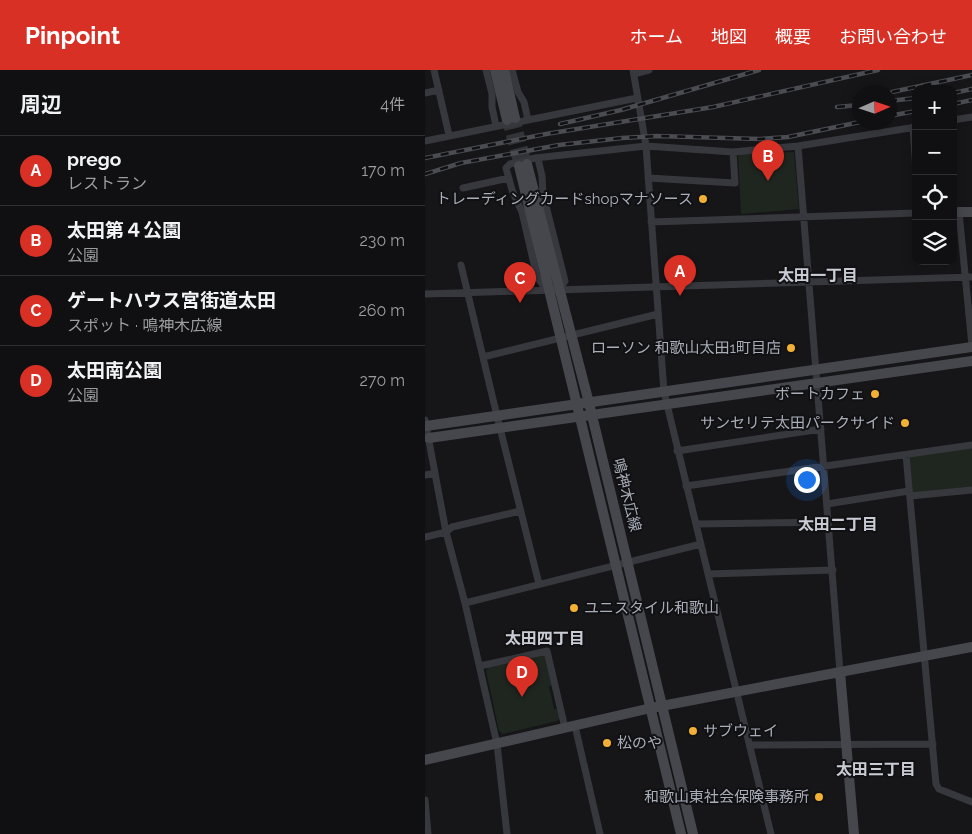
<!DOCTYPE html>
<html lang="ja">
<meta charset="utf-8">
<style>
body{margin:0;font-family:Raleway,"Noto Sans JP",sans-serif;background:#1e1e20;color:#f1f3f6}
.controls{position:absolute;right:15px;top:15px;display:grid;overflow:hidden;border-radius:10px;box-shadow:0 2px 12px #0003}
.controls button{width:45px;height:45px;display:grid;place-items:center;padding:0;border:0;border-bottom:1px solid #303032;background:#101012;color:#f1f3f6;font:25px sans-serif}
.compass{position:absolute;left:427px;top:15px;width:45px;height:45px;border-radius:50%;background:#101012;box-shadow:0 2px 12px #0003;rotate:87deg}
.you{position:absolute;left:381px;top:409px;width:18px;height:18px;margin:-12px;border:4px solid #fff;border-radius:50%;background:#1a73e8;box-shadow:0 0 0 8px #1a73e833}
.badge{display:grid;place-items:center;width:32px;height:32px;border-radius:50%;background:#d93025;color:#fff;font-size:16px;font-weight:700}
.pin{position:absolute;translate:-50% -41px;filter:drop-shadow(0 1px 2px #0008)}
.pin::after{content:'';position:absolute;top:26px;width:18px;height:15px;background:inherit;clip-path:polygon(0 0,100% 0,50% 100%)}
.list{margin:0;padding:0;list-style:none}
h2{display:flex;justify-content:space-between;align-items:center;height:65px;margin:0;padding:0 20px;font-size:21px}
h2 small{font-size:16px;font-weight:400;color:#9c9d9f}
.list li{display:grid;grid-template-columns:32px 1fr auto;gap:15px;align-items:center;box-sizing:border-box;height:70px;padding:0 20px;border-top:1px solid #303032}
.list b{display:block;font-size:19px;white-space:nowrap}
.list p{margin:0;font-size:16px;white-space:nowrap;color:#9c9d9f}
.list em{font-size:16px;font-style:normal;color:#9c9d9f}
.icon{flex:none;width:28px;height:28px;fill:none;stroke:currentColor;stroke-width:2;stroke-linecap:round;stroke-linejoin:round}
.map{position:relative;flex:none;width:547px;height:764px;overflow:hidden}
header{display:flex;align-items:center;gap:30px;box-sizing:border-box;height:70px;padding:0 25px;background:#d93025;color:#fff}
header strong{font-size:24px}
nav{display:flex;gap:28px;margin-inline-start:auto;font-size:18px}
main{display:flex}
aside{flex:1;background:#101012}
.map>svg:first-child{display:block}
.green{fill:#1e261f}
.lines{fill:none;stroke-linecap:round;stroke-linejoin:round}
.secondary-tunnel{stroke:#333438;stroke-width:10;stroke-dasharray:10 5;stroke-linecap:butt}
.street{stroke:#37383d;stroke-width:7}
.secondary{stroke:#45474d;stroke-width:10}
.rail-casing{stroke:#4a4c52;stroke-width:4.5}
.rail{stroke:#111113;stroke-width:2.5;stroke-dasharray:8;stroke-linecap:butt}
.poi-dot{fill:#f2b134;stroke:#111113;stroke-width:2}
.labels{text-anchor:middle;stroke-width:4;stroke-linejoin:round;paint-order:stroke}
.poi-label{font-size:15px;fill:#a8adb8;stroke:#111113;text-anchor:end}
.street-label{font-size:15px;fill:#a8adb8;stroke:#111113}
.neighbourhood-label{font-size:16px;font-weight:bold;fill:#c9ccd4;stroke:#111113}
</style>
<header>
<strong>Pinpoint</strong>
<nav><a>ホーム</a><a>地図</a><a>概要</a><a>お問い合わせ</a></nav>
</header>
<main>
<aside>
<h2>周辺<small>4件</small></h2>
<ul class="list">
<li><span class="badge">A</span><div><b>prego</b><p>レストラン</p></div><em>170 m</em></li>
<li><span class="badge">B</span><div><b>太田第４公園</b><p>公園</p></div><em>230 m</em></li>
<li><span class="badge">C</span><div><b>ゲートハウス宮街道太田</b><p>スポット · 鳴神木広線</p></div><em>260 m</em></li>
<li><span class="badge">D</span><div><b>太田南公園</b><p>公園</p></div><em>270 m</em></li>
</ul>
</aside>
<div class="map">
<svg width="547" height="764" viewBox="0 0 547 764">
<rect width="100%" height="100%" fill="#161618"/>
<!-- green -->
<path class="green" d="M 369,82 L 374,139 L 316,144 L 313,84 Z
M 547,378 L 547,417 L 487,423 L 484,387 Z
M 118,584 L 122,588 L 128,615 L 124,616 L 129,639 L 133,639 L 135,648 L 132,651 L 78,664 L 74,661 L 61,601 L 63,597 Z"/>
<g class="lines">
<!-- secondary-tunnel -->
<path class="secondary-tunnel" d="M 90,48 L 102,94
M 82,50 L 94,96"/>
<!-- street -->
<path class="street" d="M 9,0 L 24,65
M 61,0 L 67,24 L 67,37 L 71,56
M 87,0 L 93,22 L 99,32 L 103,50 L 212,28
M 208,0 L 221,76 L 239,322 L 346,764
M 209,4 L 224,0
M 0,23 L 14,20
M 528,50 L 547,47
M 488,57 L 491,102
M 0,71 L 103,50
M 373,76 L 415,602
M 113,89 L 117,106 L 118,124 L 140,211 L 134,220
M 223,108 L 310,113 L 308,82
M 38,118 L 84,108
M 528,142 L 534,142 L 547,276
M 226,152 L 491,143
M 36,195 L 72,346 L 114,514
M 122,220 L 112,207 L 97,142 L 87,120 L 81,98 L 85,94 L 110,88 L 221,76 L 308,82 L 373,76 L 491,57
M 0,224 L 547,207
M 58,287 L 233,244
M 0,350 L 21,462 L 40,533 L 72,674 L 82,764
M 252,381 L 396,359
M 481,385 L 511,714 L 514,719 L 547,732
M 0,405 L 10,403
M 261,416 L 547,375
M 485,426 L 547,420
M 402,434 L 484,421
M 271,454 L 403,452
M 0,467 L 21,462 L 27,457 L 95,441
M 283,504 L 408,500
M 40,533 L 276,474
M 55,596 L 122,581 L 140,658
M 150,656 L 175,764
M 325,675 L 508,674
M 0,730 L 3,764"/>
<!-- secondary -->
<path class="secondary" d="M 70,0 L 82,50
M 79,0 L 90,48
M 102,94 L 164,333 L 268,764
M 94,96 L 256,764
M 534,142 L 547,142
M 1,356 L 547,277
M 4,368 L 547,291
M 415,602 L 429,764
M 0,690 L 226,638 L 547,577"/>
<defs>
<path id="rail" d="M 467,22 L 547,5
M 528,23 L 547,19
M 464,31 L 491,28
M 528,34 L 547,30
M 412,37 L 434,35
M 464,46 L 491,41
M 135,54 L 196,40 L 334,0
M 0,88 L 121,64 L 288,37 L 453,0
M 0,104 L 36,93 L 134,75 L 197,68 L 232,66 L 335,69 L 363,67 L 435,52"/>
</defs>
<!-- rail casing -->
<use href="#rail" class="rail-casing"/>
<!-- rail -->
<use href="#rail" class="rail"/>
</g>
<!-- markers -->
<g class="poi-dot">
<circle cx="278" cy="129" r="5"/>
<circle cx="366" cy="278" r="5"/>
<circle cx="450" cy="324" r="5"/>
<circle cx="480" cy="353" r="5"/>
<circle cx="149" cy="538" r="5"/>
<circle cx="268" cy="661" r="5"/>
<circle cx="182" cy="673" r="5"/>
<circle cx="394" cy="727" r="5"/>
</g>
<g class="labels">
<!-- poi labels -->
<g class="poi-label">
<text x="268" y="134">トレーディングカードshopマナソース</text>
<text x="356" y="283">ローソン 和歌山太田1町目店</text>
<text x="440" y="329">ボートカフェ</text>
<text x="470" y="358">サンセリテ太田パークサイド</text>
<text x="159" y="543" text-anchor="start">ユニスタイル和歌山</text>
<text x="278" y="666" text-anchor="start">サブウェイ</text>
<text x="192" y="678" text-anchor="start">松のや</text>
<text x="384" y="732">和歌山東社会保険事務所</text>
</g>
<!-- street labels -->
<g class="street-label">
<text transform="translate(202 425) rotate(76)" y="5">鳴神木広線</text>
</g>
<!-- neighbourhood labels -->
<g class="neighbourhood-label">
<text x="393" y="211">太田一丁目</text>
<text x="413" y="460">太田二丁目</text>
<text x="120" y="574">太田四丁目</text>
<text x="451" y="705">太田三丁目</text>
</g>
</g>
</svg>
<div class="controls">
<button>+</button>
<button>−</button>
<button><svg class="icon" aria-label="locate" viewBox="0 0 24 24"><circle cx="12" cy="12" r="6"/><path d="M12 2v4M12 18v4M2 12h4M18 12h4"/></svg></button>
<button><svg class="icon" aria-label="layers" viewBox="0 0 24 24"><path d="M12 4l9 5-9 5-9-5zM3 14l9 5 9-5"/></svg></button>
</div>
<svg class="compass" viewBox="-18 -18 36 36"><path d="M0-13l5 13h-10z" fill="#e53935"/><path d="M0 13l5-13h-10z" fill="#9c9d9f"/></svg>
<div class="you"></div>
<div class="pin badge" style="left:255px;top:226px">A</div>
<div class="pin badge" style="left:343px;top:111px">B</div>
<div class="pin badge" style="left:95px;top:233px">C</div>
<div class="pin badge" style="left:97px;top:627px">D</div>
</div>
</main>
